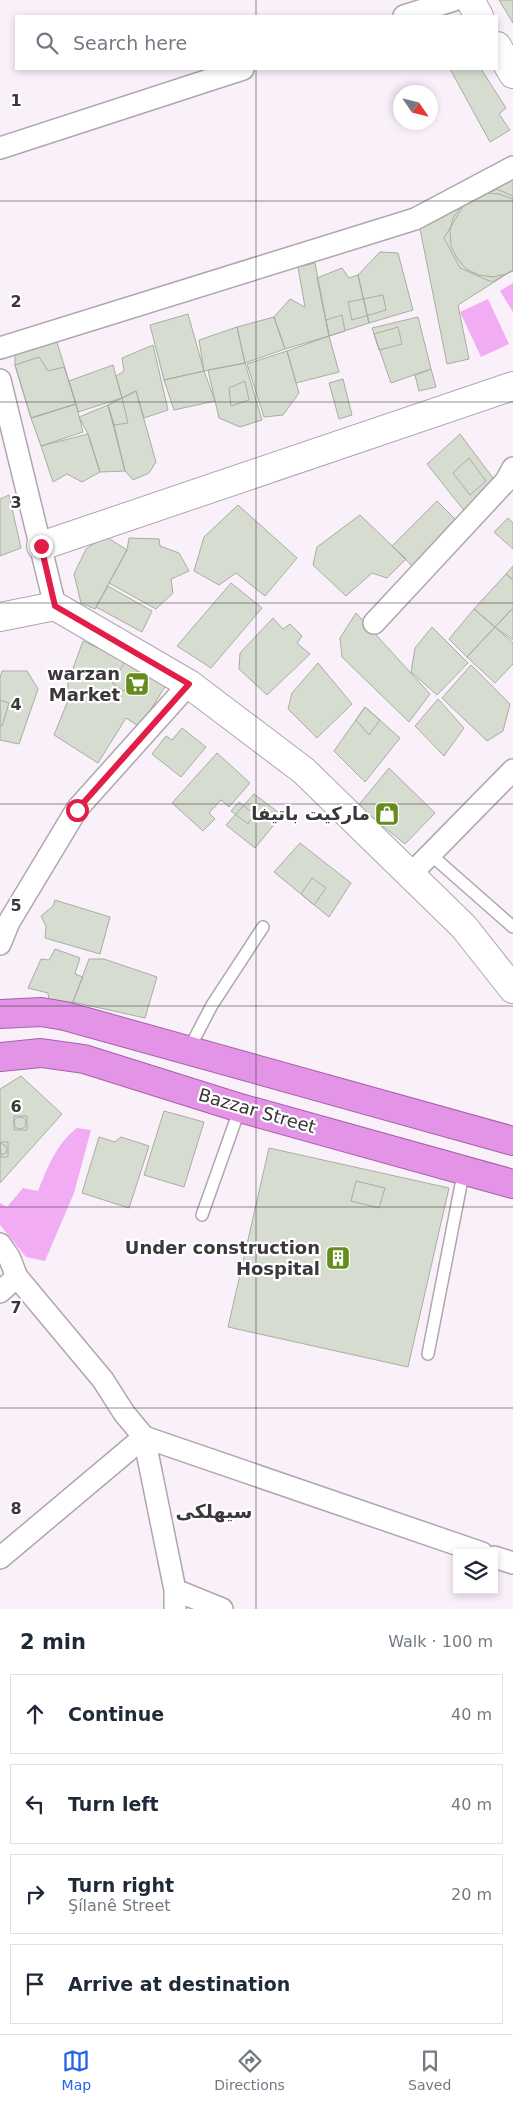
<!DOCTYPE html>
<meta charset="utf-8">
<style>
body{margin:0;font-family:"DejaVu Sans",Cairo,sans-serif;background:#f6f6f7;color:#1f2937}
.controls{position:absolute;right:15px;bottom:15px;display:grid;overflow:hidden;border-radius:0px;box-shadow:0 2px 8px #0003}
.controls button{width:45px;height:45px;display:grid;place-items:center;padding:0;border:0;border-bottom:1px solid #e0e1e3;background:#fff;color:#1f2937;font:25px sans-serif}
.compass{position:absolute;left:393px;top:85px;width:45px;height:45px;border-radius:50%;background:#fff;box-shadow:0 2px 8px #0003;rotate:125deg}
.stop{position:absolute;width:15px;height:15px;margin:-11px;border:4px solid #e11d48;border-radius:50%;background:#fff}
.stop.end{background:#e11d48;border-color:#fff;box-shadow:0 1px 5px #0008}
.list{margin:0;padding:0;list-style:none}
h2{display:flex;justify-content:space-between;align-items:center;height:65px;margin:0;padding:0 20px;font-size:21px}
h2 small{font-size:16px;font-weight:400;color:#747a83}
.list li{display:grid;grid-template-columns:32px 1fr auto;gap:15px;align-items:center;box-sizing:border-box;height:80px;margin:0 10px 10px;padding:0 10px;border:1px solid #e0e1e3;border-radius:0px}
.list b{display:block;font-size:19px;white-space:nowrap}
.list p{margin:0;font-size:16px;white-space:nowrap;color:#747a83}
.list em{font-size:16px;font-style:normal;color:#747a83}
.icon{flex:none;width:28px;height:28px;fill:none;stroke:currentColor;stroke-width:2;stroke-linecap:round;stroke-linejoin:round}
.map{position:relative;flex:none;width:513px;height:1609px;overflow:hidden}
.search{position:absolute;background:#fff;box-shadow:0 2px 8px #0003;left:15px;right:15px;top:15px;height:55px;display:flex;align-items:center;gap:12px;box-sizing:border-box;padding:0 18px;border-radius:0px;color:#747a83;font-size:19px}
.sheet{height:425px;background:#fff}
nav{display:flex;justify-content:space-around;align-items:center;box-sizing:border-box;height:70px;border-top:1px solid #e0e1e3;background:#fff;font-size:14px;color:#747a83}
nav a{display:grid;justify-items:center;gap:2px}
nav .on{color:#2563eb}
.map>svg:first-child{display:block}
.green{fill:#f1acf3}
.building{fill:#d6dcd0;stroke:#a8aea3}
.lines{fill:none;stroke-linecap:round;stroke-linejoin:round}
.service-casing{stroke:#afa6af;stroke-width:14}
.minor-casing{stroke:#afa6af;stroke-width:24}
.tertiary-casing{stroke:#afa6af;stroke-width:30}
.trunk-casing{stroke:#a463a6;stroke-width:30}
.service{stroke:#fff;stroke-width:11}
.minor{stroke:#fff;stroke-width:21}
.tertiary{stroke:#fff;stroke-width:28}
.trunk{stroke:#e394e6;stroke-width:28}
.route{stroke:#e11d48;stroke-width:6}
.grid{fill:none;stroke:#3b373b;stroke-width:1;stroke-opacity:0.55}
.labels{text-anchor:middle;stroke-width:4.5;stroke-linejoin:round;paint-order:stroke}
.poi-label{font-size:18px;font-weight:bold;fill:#3b373b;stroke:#fff;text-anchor:end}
.street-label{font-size:18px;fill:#3b373b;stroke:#fff}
.neighbourhood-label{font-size:19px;font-weight:bold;fill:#3b373b;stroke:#fff}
.grid-label{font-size:16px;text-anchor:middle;font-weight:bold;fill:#3b373b;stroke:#fff;stroke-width:4.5;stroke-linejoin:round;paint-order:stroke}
</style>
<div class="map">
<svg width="513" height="1609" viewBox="0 0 513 1609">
<rect width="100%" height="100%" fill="#f9f0f9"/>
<!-- green -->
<path class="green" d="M 513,283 L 513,312 L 500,291 Z
M 488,299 L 509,344 L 481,357 L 460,312 Z
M 77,1128 L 91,1130 L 74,1193 L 45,1261 L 26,1257 L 0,1225 L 0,1203 L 7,1207 L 23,1188 L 38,1191 C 48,1167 56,1144 77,1128 Z"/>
<!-- building -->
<path class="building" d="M 499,0 L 513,0 L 513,23 Z
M 450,69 L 481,69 L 506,108 L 499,114 L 510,130 L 490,142 Z
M 513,170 L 513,270 L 458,305 L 469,359 L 447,364 L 419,224 Z
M 497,189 L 513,196 L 513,270 L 492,282 L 460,268 L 444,238 L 464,205 Z
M 485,193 L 499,194 L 513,199 L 513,271 L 506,274 L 493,277 L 479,275 L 466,269 L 457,258 L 451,246 L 450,231 L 453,218 L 461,207 Z
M 380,252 L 398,253 L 413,310 L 369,323 L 358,275 Z
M 315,263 L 329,336 L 285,349 L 274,317 L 290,299 L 305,307 L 298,267 Z
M 342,268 L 349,278 L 358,275 L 369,323 L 329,336 L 317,278 Z
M 383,295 L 386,310 L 352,320 L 348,302 Z
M 188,314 L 204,371 L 164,380 L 150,325 Z
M 342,315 L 345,331 L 329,336 L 326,320 Z
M 274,317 L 285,349 L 245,363 L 237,327 Z
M 418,317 L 431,369 L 391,383 L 372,328 Z
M 237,327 L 245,363 L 204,371 L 199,340 Z
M 398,327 L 402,344 L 379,350 L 374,334 Z
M 55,336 L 76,404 L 31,418 L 15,365 L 15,349 Z
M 329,336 L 339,372 L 296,383 L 287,351 Z
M 153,345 L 168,410 L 144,418 L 136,391 L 122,398 L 116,376 L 124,371 L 122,358 Z
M 287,351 L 299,393 L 283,415 L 264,417 L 247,364 Z
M 39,357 L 48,371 L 64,367 L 76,404 L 31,418 L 15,365 Z
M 245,363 L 262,420 L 240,427 L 219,418 L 208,370 Z
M 113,365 L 122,398 L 78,412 L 69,381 Z
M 431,369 L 436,387 L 419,391 L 415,375 Z
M 204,371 L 215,401 L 174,410 L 164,380 Z
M 343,379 L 352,415 L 339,419 L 329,383 Z
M 245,381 L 249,400 L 231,406 L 229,388 Z
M 136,391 L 156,462 L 149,473 L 133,480 L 125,471 L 108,405 Z
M 122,398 L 128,423 L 114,425 L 108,405 Z
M 76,404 L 83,432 L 41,446 L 31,418 Z
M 108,405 L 114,425 L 125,471 L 100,472 L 88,434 L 79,417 Z
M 88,434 L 100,472 L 82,482 L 67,474 L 53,482 L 41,446 Z
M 460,434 L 496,482 L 466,513 L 427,464 Z
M 469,458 L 486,481 L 470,495 L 453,473 Z
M 9,495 L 21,548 L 0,556 L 0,499 Z
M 437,501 L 459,523 L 415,569 L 392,546 Z
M 238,505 L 297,558 L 265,596 L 236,573 L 219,585 L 194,571 L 204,537 Z
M 360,515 L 406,559 L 387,578 L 372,573 L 346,596 L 313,565 L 317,547 Z
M 508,518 L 513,523 L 513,549 L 494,532 Z
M 105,536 L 127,550 L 95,609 L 81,603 L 74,574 L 86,549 Z
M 129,538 L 159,539 L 160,546 L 179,553 L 189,571 L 171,579 L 173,593 L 156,609 L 109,583 L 127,550 Z
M 513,566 L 513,580 L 506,574 Z
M 506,574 L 513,580 L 513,608 L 495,627 L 474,609 Z
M 231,583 L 262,608 L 211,668 L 177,646 Z
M 108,586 L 152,611 L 142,632 L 96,607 Z
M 513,608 L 513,640 L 495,627 Z
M 474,609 L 495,627 L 467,657 L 449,639 Z
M 356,613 L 430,694 L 409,722 L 342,657 L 340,638 Z
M 273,618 L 283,629 L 290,624 L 302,636 L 297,643 L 310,654 L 267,695 L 239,669 L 240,653 Z
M 432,627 L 468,663 L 437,695 L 411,672 L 415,648 Z
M 495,627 L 513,643 L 513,664 L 495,683 L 467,657 Z
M 83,641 L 126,661 L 166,685 L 140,727 L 126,718 L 98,763 L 54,735 L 67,703 L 68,682 Z
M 125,662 L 137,670 L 124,691 L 112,683 Z
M 318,663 L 352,704 L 317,738 L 288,709 L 292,693 Z
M 471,665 L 510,704 L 503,731 L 487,741 L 442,698 Z
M 2,671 L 27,671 L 38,689 L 19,744 L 0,740 L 0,678 Z
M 438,699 L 464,728 L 444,756 L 415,726 Z
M 0,700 L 9,703 L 2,726 L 0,725 Z
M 365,707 L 400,738 L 365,782 L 334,751 Z
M 365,707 L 380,720 L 369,735 L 356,720 Z
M 182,728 L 206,747 L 181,777 L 152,754 L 166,736 L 172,740 Z
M 217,753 L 250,783 L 229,807 L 221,800 L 209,813 L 215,819 L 203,831 L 172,803 Z
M 389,768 L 435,813 L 405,844 L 358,806 Z
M 254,794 L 282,815 L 255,848 L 226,825 Z
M 239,802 L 254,814 L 248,824 L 231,811 Z
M 300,843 L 351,883 L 329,917 L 274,872 Z
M 312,878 L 326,888 L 314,905 L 301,894 Z
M 55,900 L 110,917 L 100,954 L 45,938 L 46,926 L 41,916 L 53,906 Z
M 55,949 L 80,958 L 75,974 L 83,977 L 71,1006 L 49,1002 L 48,993 L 28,988 L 41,959 L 49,960 Z
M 89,959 L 104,959 L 157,977 L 145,1018 L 73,1002 Z
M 21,1076 L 62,1114 L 0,1183 L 0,1089 Z
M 164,1111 L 204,1122 L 184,1187 L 144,1175 Z
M 14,1116 L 27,1116 L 27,1130 L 14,1130 Z
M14 1123a6 6 0 1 1 12 0a6 6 0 1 1-12 0Z
M 99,1137 L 115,1142 L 121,1137 L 149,1146 L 129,1208 L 82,1193 Z
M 0,1142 L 8,1142 L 8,1157 L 0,1157 Z
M 0,1143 L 5,1145 L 7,1149 L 6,1153 L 1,1155 Z
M 269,1148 L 449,1188 L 408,1367 L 228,1327 Z
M 356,1181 L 385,1188 L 379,1208 L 351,1201 Z"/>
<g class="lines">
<defs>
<path id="service" d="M 430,854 L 513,927
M 189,1049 L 212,1005 L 263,927
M 202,1215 L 240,1108
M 428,1354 L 464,1169"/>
<path id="minor" d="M 404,16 L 454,0
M 0,148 L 243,69
M 0,348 L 415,219 L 513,167
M 0,380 L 55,606
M 374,623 L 506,481 L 513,468
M 410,875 L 513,770
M 0,944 L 9,922 L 77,809 L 189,684
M 0,1244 L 9,1257 L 17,1277 L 103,1380 L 124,1413 L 144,1437 L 175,1590 L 175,1609
M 0,1292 L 17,1277
M 494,1557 L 513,1563
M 0,1558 L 144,1437 L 482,1553
M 175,1590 L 222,1609"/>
<path id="tertiary" d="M 470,0 L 479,16
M 497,46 L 513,74
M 41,546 L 513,386
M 0,617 L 55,606 L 189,684 L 304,771 L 464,927 L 513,989"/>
<path id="trunk" d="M 0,1014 L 41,1012 L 65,1016 L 513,1141
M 0,1057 L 41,1053 L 84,1059 L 240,1108 L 513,1184"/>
</defs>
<!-- service casing -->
<use href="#service" class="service-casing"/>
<!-- minor casing -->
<use href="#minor" class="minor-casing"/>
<!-- tertiary casing -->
<use href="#tertiary" class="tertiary-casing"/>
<!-- trunk casing -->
<use href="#trunk" class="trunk-casing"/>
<!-- service -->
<use href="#service" class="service"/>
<!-- minor -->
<use href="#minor" class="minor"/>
<!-- tertiary -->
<use href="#tertiary" class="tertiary"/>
<!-- trunk -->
<use href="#trunk" class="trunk"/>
</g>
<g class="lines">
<!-- route -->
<path class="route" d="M 41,546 L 55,606 L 189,684 L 77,810"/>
</g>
<!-- grid -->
<path class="grid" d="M 256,0 L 256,16M 256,69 L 256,1609M 0,201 L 513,201M 0,402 L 513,402M 0,603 L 513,603M 0,804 L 513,804M 0,1006 L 513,1006M 0,1207 L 513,1207M 0,1408 L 513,1408"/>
<!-- icons -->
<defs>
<symbol id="supermarket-square" viewBox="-11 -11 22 22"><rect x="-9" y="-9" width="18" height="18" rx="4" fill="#648d1d" stroke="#fff"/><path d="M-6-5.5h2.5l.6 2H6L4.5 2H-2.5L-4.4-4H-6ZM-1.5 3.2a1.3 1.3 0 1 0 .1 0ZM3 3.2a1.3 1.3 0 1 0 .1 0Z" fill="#fff"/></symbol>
<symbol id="shop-square" viewBox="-11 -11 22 22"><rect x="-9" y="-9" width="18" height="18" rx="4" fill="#648d1d" stroke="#fff"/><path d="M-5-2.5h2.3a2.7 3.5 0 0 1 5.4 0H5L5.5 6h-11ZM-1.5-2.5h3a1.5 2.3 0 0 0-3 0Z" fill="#fff"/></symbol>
<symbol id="building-square" viewBox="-11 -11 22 22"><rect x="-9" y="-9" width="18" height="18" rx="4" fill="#648d1d" stroke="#fff"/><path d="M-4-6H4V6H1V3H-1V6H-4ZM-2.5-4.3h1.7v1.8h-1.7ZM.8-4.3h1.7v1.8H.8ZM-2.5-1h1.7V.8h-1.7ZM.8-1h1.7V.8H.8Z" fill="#fff"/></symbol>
</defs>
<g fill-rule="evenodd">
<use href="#supermarket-square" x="123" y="670" width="28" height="28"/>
<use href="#shop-square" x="373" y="800" width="28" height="28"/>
<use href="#building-square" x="324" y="1244" width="28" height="28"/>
</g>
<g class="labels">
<!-- poi labels -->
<g class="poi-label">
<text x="120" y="680">warzan<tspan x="120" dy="21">Market</tspan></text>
<text x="370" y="820">ماركيت باتيفا</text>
<text x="320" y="1254">Under construction<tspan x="320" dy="21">Hospital</tspan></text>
</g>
<!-- street labels -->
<g class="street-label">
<text transform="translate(257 1111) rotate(16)" y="6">Bazzar Street</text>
</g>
<!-- neighbourhood labels -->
<g class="neighbourhood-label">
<text x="214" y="1518">سيهلكى</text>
</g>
</g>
<g class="grid-label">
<text x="16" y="106">1</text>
<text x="16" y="307">2</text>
<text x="16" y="508">3</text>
<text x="16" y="710">4</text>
<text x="16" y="911">5</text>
<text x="16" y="1112">6</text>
<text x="16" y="1313">7</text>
<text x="16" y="1514">8</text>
</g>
</svg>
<div class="controls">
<button><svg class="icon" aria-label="layers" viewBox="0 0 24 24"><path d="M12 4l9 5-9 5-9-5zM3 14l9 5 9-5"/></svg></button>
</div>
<svg class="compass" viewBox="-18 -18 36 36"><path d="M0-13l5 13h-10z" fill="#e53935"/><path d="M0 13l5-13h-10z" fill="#747a83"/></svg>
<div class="stop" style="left:77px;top:810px"></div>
<div class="stop end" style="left:41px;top:546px"></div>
<div class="search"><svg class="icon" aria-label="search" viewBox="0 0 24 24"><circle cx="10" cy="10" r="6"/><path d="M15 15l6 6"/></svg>Search here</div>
</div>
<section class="sheet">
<h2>2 min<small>Walk · 100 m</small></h2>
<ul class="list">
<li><svg class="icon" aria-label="ahead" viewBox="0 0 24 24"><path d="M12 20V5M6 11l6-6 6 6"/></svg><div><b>Continue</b></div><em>40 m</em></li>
<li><svg class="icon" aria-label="left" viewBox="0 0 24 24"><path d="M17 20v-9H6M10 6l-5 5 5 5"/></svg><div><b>Turn left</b></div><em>40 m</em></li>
<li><svg class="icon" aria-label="right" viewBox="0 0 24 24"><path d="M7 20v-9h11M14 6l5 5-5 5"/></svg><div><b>Turn right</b><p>Şílanê Street</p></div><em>20 m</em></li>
<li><svg class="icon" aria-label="arrive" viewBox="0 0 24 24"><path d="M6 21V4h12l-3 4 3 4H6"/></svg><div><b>Arrive at destination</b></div></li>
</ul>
</section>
<nav>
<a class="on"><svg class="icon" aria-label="map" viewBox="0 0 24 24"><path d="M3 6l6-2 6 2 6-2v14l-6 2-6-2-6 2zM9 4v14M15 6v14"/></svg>Map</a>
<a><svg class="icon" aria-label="directions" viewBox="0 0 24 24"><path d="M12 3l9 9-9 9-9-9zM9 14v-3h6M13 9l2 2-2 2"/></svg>Directions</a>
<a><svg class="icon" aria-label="saved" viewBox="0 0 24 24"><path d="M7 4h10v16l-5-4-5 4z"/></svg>Saved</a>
</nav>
